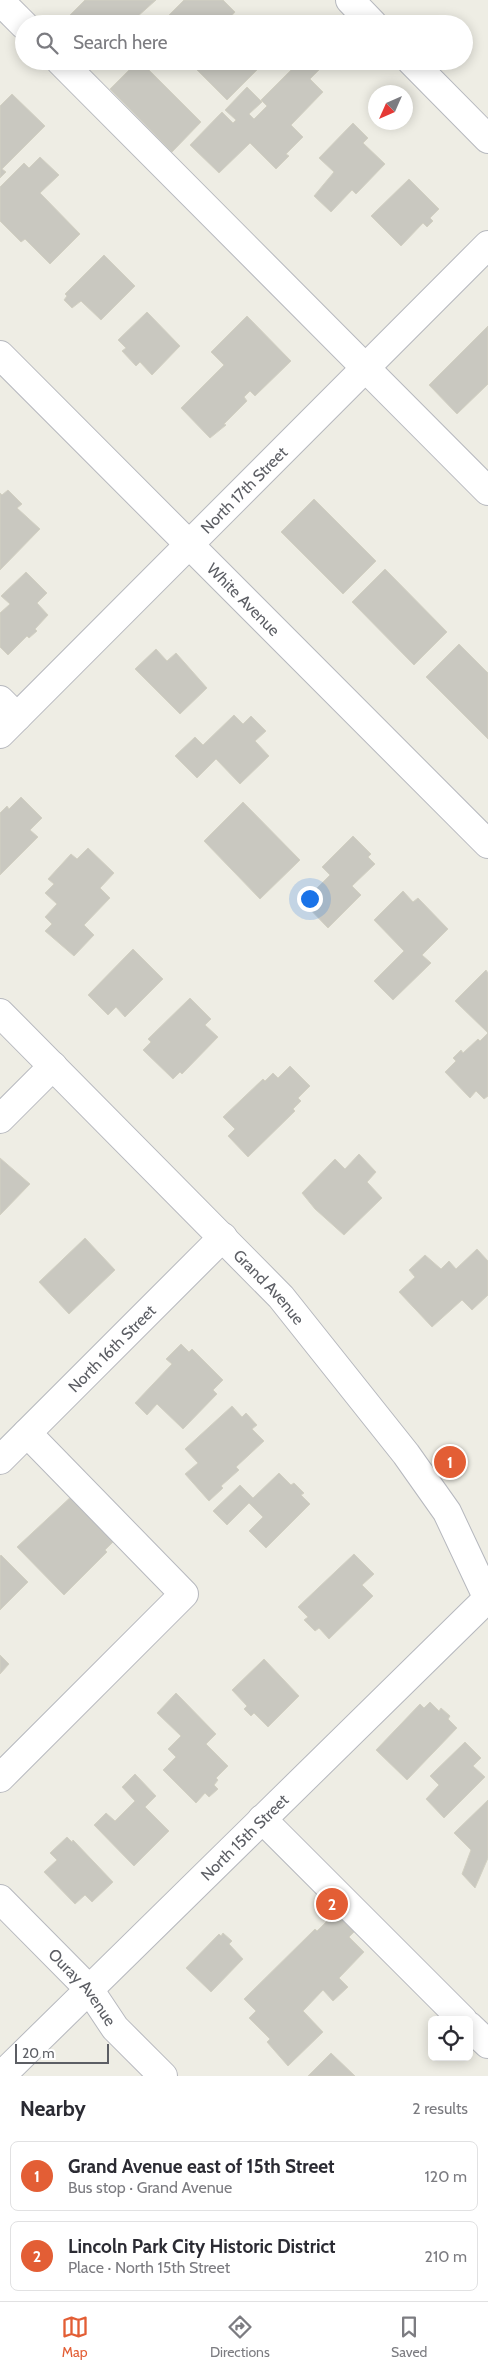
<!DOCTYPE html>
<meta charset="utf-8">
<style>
body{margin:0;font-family:Cabin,sans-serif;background:#f2f2f3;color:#2b2b33}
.controls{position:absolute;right:15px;bottom:15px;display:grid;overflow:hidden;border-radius:8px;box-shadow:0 2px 12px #0003}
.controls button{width:45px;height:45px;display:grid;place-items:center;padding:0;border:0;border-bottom:1px solid #e1e1e2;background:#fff;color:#2b2b33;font:25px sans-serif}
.compass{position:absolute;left:368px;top:85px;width:45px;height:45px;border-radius:50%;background:#fff;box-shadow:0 2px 12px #0003;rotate:225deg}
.scale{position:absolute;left:15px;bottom:12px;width:94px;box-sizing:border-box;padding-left:5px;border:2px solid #5c5e64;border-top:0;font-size:14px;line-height:18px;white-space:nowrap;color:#5c5e64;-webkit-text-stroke:4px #fff;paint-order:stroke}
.you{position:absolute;left:309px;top:898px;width:18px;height:18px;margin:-12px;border:4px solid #fff;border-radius:50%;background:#1a73e8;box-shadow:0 0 0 8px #1a73e833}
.badge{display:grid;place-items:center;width:32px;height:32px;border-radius:50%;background:#e35e35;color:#fff;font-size:16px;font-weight:700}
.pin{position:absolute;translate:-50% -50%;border:2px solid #fff;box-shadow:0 1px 5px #0006}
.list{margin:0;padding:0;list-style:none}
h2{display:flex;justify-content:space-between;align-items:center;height:65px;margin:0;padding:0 20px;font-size:21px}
h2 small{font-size:16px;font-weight:400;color:#7c7c81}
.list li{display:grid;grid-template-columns:32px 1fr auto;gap:15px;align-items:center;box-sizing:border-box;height:70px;margin:0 10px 10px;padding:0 10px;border:1px solid #e1e1e2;border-radius:8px}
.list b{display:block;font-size:19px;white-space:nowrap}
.list p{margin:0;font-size:16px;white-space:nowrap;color:#7c7c81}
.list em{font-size:16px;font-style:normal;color:#7c7c81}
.icon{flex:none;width:28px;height:28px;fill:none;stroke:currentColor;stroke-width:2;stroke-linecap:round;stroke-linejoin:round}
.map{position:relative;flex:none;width:488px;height:2076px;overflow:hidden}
.search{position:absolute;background:#fff;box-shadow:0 2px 12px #0003;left:15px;right:15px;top:15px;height:55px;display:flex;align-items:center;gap:12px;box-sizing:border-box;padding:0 18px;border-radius:28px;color:#7c7c81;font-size:19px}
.sheet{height:225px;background:#fff}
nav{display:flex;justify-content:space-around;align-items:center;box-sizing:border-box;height:70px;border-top:1px solid #e1e1e2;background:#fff;font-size:14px;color:#7c7c81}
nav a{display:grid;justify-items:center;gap:2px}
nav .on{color:#e35e35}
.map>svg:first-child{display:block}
.building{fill:#c9c8c0;stroke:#d2d0c2}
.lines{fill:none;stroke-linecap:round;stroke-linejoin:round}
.minor-casing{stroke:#b6b8be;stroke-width:30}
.minor{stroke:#fff;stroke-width:28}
.labels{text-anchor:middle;stroke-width:4.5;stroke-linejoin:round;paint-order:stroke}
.street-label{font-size:16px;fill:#5c5e64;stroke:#fff}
</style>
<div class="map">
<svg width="488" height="2076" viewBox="0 0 488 2076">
<rect width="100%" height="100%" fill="#eeede4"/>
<!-- building -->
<path class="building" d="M 85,0 L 156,0 L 137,17 L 142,22 L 141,24 L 79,24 L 70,15 Z
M 184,0 L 223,0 L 235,12 L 224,24 L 160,24 Z
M 138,61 L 140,61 L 201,122 L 172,152 L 110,89 Z
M 201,61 L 266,61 L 227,100 L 194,67 Z
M 303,61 L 310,61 L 319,70 L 310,79 L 323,92 L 291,125 L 303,137 L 286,154 L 289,156 L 276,169 L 250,143 L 219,173 L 190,145 L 222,112 L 233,123 L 236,120 L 225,110 L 247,87 L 262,102 L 249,114 L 254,119 L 267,106 L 261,100 L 295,66 L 297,67 Z
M 12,94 L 45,126 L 2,169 L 6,172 L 0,178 L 0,106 Z
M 353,123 L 368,138 L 363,143 L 385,164 L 356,194 L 352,190 L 331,212 L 314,196 L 334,172 L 319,158 Z
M 40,157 L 59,175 L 40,193 L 80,234 L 50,264 L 25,239 L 21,242 L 0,221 L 0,187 L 24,163 L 29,168 Z
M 409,179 L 439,209 L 430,218 L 433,221 L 427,227 L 423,223 L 401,246 L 371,216 Z
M 104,255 L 135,286 L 101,320 L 81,301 L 72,308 L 64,300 L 67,296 L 65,294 Z
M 147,312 L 180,346 L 152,375 L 140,362 L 136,366 L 122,351 L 126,348 L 118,340 Z
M 247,316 L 291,361 L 255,396 L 250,391 L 244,397 L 247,401 L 224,424 L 226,425 L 210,438 L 181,408 L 224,365 L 211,352 Z
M 488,326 L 488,384 L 457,414 L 429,385 Z
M 8,490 L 22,504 L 17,508 L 40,529 L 0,570 L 0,493 L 2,495 Z
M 314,499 L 376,561 L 343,594 L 281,532 Z
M 385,569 L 447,632 L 414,665 L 352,602 Z
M 26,572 L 47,593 L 37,603 L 48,615 L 35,629 L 37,631 L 29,638 L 27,636 L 8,655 L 0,647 L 0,613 L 10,604 L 1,596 Z
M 459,644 L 488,673 L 488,739 L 426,677 Z
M 156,649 L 167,661 L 176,653 L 207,688 L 180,714 L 135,669 Z
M 234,715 L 243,724 L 251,716 L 266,731 L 255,741 L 269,756 L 240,784 L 216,759 L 197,778 L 175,756 L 195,737 L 203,745 Z
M 21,797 L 42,818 L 30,830 L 38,837 L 0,875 L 0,813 L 7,806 L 9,809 Z
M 243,802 L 300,860 L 260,899 L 204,841 Z
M 353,836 L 371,854 L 368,857 L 375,864 L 352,886 L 361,895 L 328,928 L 303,902 L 330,875 L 322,867 Z
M 88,848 L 114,873 L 100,888 L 110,898 L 84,925 L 94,935 L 74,956 L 45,931 L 52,924 L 45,917 L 57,904 L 45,893 L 54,884 L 48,879 L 71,854 L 77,859 Z
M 403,891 L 413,902 L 418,898 L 448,929 L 422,955 L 431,963 L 393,1000 L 374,981 L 404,951 L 374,920 Z
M 133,949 L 163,979 L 125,1017 L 116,1007 L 108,1015 L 88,995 Z
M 486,970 L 488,973 L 488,1033 L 455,1001 Z
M 190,998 L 211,1019 L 205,1025 L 218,1037 L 182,1074 L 180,1072 L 173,1079 L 143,1050 L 151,1042 L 148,1039 Z
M 488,1033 L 488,1096 L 484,1099 L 476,1091 L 470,1098 L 445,1072 L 456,1061 L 453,1058 L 461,1050 L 463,1053 L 478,1039 L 480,1041 Z
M 290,1066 L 310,1086 L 298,1098 L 301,1101 L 293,1109 L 295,1111 L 248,1157 L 228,1136 L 235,1129 L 223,1117 L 263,1079 L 265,1081 L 273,1073 L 278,1078 Z
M 359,1154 L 376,1172 L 367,1182 L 382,1198 L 344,1235 L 315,1209 L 302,1193 L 335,1159 L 345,1169 Z
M 0,1158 L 30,1184 L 0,1215 Z
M 85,1238 L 115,1270 L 69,1314 L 39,1282 Z
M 477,1249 L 488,1261 L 488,1295 L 472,1310 L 462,1300 L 432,1327 L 399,1292 L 415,1277 L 409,1270 L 425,1255 L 441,1269 L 449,1261 L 456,1269 Z
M 181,1344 L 189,1352 L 192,1349 L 223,1380 L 213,1390 L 217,1394 L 183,1429 L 157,1404 L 147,1415 L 135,1403 L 172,1364 L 166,1359 Z
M 232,1406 L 242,1417 L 246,1413 L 257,1425 L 252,1429 L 264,1441 L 236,1467 L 239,1470 L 221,1486 L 223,1488 L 209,1501 L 185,1474 L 198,1463 L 185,1449 Z
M 279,1473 L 291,1485 L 294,1483 L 304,1493 L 301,1495 L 310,1504 L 266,1548 L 249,1531 L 263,1517 L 249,1503 L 227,1525 L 213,1511 L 240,1485 L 253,1498 Z
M 75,1493 L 118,1537 L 105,1550 L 107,1552 L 64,1595 L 17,1547 Z
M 354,1554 L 374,1574 L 362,1585 L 373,1596 L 329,1639 L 319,1628 L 315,1631 L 304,1620 L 308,1617 L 298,1607 Z
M 1,1555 L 28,1582 L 0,1610 L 0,1556 Z
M 0,1655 L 9,1664 L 0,1674 Z
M 264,1659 L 299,1696 L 268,1727 L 254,1713 L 251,1716 L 244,1709 L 247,1706 L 232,1690 Z
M 176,1693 L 216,1734 L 206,1744 L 228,1766 L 216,1778 L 218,1780 L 214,1785 L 218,1789 L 209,1797 L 205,1793 L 196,1803 L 163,1770 L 176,1757 L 168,1749 L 181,1736 L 157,1713 Z
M 430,1702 L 439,1711 L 441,1708 L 450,1716 L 448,1719 L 457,1728 L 407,1780 L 376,1750 L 420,1704 L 424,1708 Z
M 465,1742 L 481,1758 L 473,1766 L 485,1777 L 444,1818 L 426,1799 L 439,1785 L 430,1776 Z
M 135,1774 L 156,1796 L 145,1807 L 169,1831 L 134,1866 L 94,1825 L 106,1813 L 115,1821 L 135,1801 L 122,1787 Z
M 488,1800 L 488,1858 L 475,1888 L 462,1874 L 471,1850 L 454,1833 Z
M 67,1837 L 72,1842 L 73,1840 L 113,1882 L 92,1902 L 85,1895 L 75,1904 L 44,1872 L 57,1860 L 50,1853 Z
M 335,1913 L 354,1932 L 349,1937 L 364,1952 L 339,1978 L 348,1987 L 333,2001 L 323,1990 L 303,2011 L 323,2032 L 288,2066 L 267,2042 L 270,2039 L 249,2018 L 256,2011 L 244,1999 L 315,1929 L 317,1931 Z
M 223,1933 L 232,1941 L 229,1944 L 243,1959 L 211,1992 L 186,1968 L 219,1934 L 221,1936 Z
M 331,2053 L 355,2076 L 308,2076 Z"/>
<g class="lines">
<defs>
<g id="minor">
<path d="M 350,0 L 373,24"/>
<path d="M 0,1 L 24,25"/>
<path d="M 60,61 L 488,491"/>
<path d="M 411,61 L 488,139"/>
<path id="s1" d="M 0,355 L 488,844"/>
<path d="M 0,700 L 17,717"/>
<path id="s2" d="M 0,734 L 488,245"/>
<path id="s3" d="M 0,1013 L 281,1297 L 406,1454 L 447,1512 L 488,1599"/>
<path d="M 0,1119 L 53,1066"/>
<path id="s4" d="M 0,1460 L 223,1237"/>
<path d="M 0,1778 L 184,1594 L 27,1433"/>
<path d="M 262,1819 L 463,2020"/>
<path id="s5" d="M 0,1899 L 89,1989 L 115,2028 L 163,2076"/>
<path d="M 469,2026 L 488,2044"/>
<path id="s6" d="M 1,2076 L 488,1598"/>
</g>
</defs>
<!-- minor casing -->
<use href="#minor" class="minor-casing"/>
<!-- minor -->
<use href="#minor" class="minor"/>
</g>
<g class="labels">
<!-- street labels -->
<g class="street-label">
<text dy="6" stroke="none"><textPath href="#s2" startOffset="345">North 17th Street</textPath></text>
<text dy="6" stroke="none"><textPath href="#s1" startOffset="345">White Avenue</textPath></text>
<text dy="6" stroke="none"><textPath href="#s3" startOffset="384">Grand Avenue</textPath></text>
<text dy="6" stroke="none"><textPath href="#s4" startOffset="158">North 16th Street</textPath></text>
<text dy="6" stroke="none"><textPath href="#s6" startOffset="341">North 15th Street</textPath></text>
<text dy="6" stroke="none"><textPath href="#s5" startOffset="121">Ouray Avenue</textPath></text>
</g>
</g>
</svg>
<div class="controls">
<button><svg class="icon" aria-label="locate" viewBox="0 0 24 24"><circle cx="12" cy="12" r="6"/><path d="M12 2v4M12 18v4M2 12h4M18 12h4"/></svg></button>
</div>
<svg class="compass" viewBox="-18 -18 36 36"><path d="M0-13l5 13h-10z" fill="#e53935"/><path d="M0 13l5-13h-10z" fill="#7c7c81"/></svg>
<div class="scale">20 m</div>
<div class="you"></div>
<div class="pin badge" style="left:450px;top:1462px">1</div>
<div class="pin badge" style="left:332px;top:1904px">2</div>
<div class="search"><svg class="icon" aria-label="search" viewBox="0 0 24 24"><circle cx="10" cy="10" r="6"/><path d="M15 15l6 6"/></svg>Search here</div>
</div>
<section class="sheet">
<h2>Nearby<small>2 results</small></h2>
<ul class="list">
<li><span class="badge">1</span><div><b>Grand Avenue east of 15th Street</b><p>Bus stop · Grand Avenue</p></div><em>120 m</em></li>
<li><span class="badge">2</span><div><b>Lincoln Park City Historic District</b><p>Place · North 15th Street</p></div><em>210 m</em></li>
</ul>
</section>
<nav>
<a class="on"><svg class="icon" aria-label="map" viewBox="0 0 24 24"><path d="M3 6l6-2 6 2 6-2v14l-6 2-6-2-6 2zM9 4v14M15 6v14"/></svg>Map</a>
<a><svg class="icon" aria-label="directions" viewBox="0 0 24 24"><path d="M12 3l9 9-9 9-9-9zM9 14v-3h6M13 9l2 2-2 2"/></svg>Directions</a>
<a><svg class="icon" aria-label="saved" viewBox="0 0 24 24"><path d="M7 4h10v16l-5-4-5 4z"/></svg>Saved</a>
</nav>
